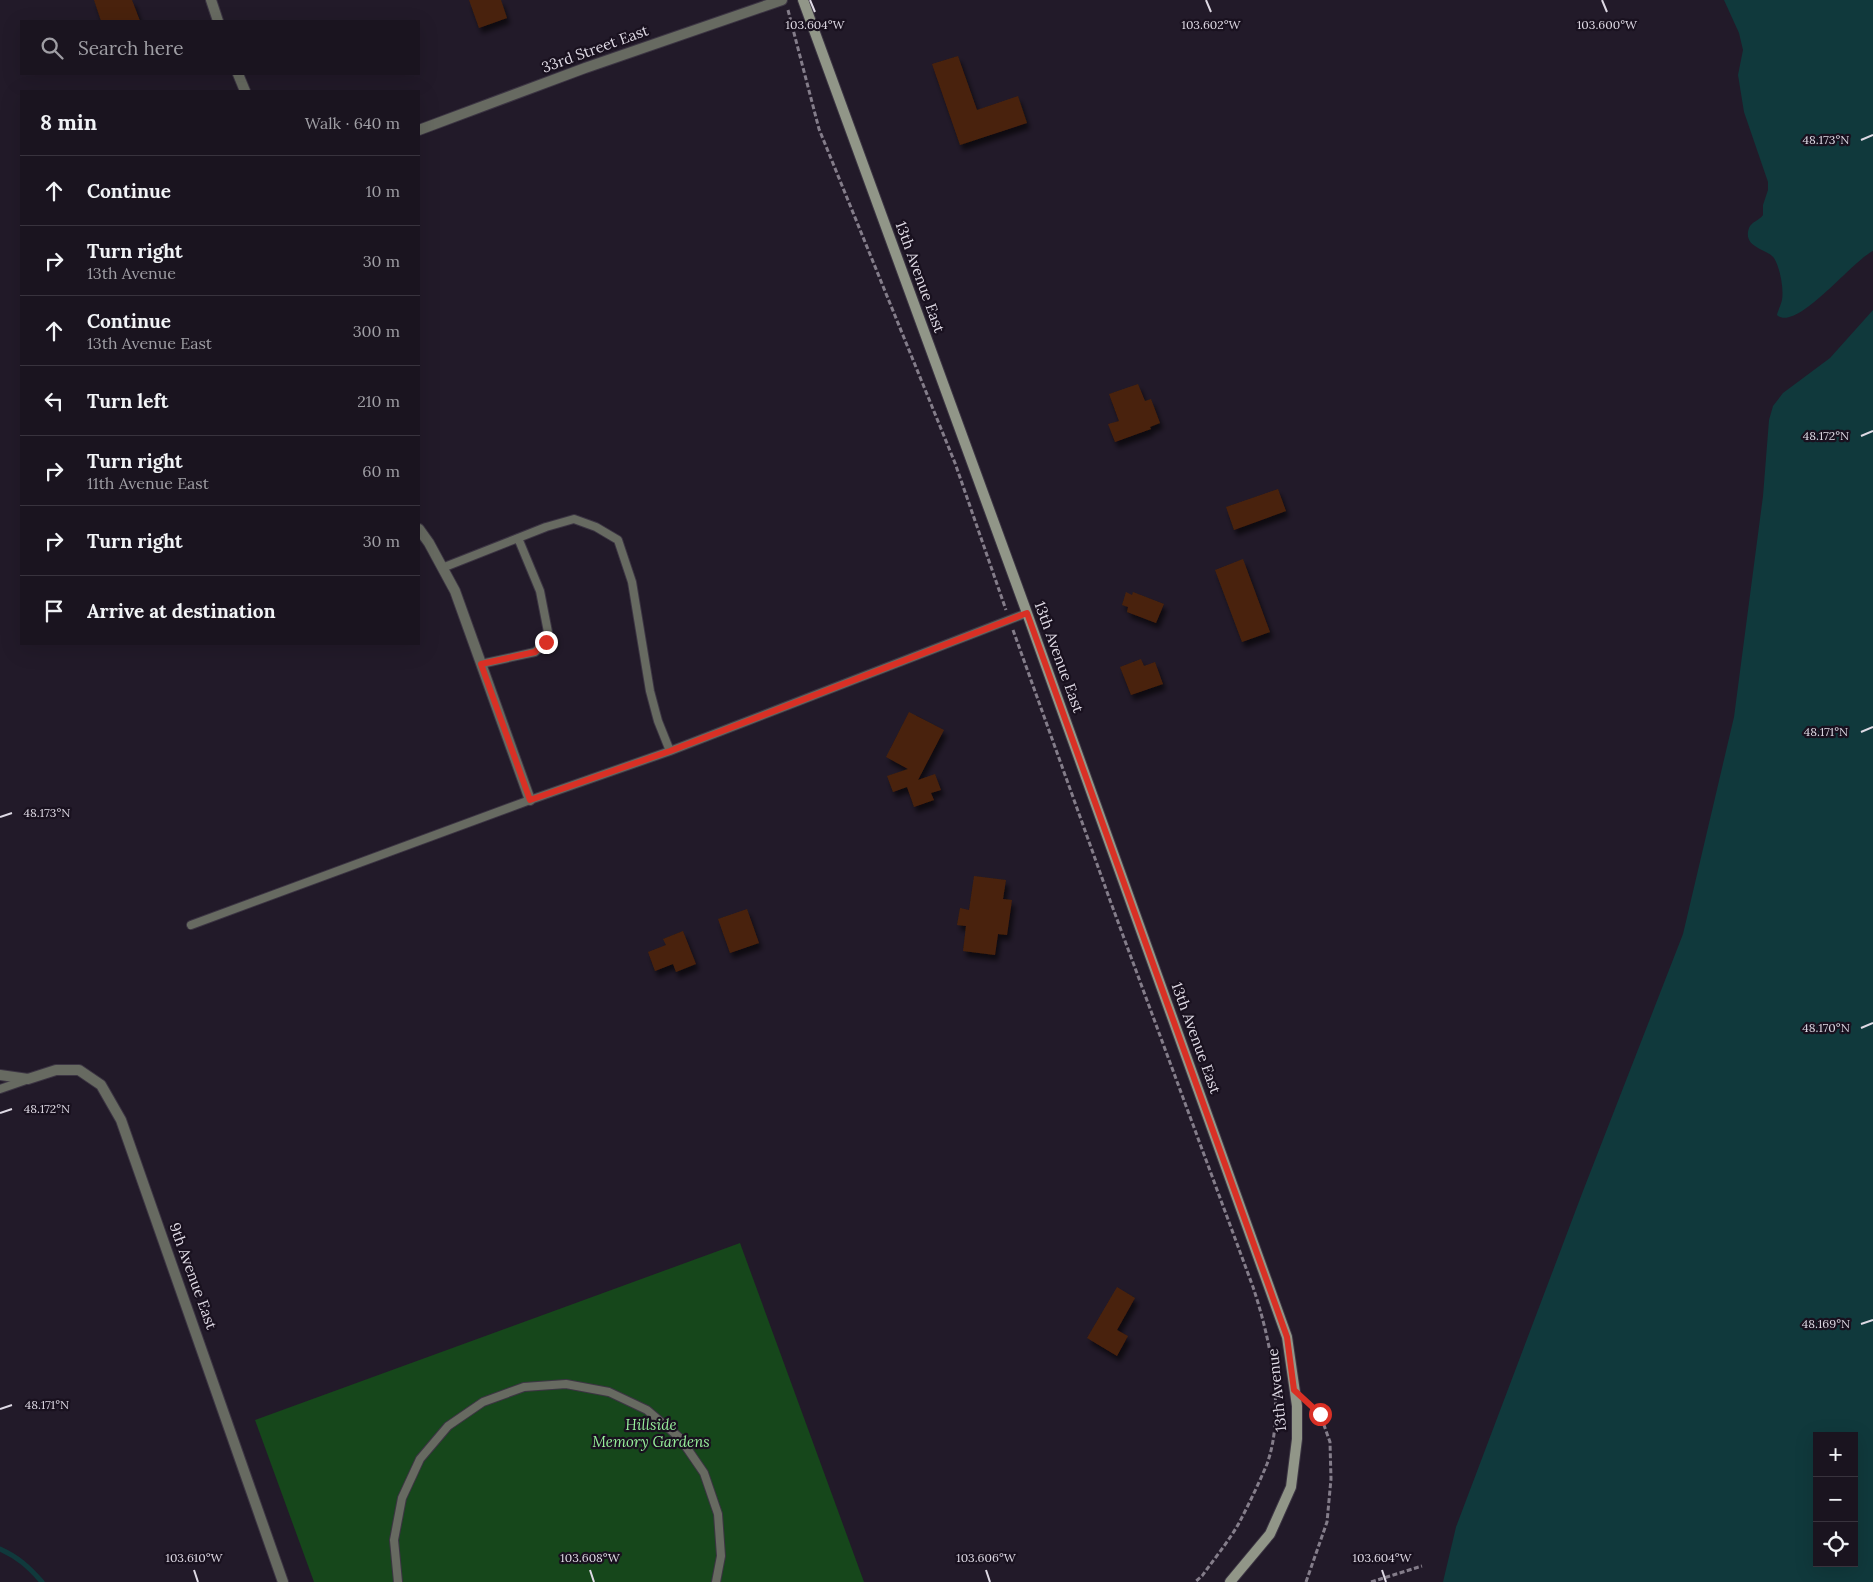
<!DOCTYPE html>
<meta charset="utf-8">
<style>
body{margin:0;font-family:Lora,serif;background:#27212c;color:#f1f3f6}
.controls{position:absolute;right:15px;bottom:15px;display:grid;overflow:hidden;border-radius:0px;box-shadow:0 5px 20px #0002}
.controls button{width:45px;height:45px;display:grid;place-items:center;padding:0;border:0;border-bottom:1px solid #38333d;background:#1a141f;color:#f1f3f6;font:25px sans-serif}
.stop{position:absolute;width:15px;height:15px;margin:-11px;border:4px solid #d93025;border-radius:50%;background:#fff}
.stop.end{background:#d93025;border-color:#fff;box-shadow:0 1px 5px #0008}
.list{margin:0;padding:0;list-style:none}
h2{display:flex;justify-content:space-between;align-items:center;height:65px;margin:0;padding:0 20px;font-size:21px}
h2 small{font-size:16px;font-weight:400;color:#9f9ea4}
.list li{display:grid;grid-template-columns:32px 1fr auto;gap:15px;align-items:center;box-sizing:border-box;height:70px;padding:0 20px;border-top:1px solid #38333d}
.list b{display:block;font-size:19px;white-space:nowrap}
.list p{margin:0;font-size:16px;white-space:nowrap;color:#9f9ea4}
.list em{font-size:16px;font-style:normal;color:#9f9ea4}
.icon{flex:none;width:28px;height:28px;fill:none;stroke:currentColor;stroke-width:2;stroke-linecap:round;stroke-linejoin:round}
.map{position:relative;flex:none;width:1873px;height:1582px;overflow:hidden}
.search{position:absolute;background:#1a141f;box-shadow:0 5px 20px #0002;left:20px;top:20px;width:400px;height:55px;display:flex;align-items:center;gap:12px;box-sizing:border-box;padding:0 18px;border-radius:0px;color:#9f9ea4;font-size:19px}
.panel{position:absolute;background:#1a141f;box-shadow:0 5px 20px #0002;left:20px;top:90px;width:400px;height:555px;border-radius:0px}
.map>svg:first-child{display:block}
.green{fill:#16471b}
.water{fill:#10393c;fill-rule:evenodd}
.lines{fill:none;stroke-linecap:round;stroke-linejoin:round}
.stream{stroke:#10393c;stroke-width:5}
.building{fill:#48220b;filter:url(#shadow)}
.service-casing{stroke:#3c3543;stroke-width:10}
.minor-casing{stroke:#3c3543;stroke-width:12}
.secondary-casing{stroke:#3c3543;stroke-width:12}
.path{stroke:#847d8a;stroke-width:3;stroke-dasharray:5 2.5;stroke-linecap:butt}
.service{stroke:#676a61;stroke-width:8}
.minor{stroke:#676a61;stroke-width:10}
.secondary{stroke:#919688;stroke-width:10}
.route{stroke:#d93025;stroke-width:6}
.ticks{fill:none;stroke:#ded9e4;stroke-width:2}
.labels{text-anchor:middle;stroke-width:4.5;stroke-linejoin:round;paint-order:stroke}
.street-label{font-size:15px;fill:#ded9e4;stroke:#19111f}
.park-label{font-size:15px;font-style:italic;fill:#96ee9a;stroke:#19111f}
.ticks-label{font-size:12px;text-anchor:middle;fill:#ded9e4;stroke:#19111f;stroke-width:4.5;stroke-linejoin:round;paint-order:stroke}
</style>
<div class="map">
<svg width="1873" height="1582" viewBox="0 0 1873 1582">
<defs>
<filter id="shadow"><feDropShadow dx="3" dy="5.5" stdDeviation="2.5" flood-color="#0009"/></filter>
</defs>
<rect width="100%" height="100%" fill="#221a29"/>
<!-- green -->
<path class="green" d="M 740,1243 L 864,1582 L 314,1582 L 255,1420 Z"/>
<!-- water -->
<path class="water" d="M 1724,0 L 1873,0 L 1873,251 C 1853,260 1796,333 1777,315 C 1778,310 1781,305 1782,300 C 1784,288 1780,268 1774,258 C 1768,249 1742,248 1749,228 C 1751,222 1760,220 1763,215 L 1763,205 L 1768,190 L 1768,182 L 1744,112 L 1738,75 L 1743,50 L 1739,33 Z
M 1873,310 L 1873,1582 L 1443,1582 L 1456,1527 L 1583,1191 L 1683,934 L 1734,717 L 1763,496 L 1769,420 L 1773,406 L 1783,393 L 1830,358 ZM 1817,1436 L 1854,1436 L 1854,1563 L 1817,1563 Z"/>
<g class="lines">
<!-- stream -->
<path class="stream" d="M 0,1549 C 18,1557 29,1567 42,1582"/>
</g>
<!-- building -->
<path class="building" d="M 94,0 L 132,0 L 140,21 L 101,21 Z
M 469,0 L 501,0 L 507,18 L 479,28 Z
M 958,56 L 977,110 L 1018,96 L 1027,123 L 960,145 L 932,64 Z
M 1138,384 L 1145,401 L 1151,399 L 1160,423 L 1150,427 L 1151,429 L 1115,442 L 1108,424 L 1119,421 L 1109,394 Z
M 1278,489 L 1286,511 L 1234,530 L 1226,507 Z
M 1243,559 L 1270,632 L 1242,642 L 1215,570 Z
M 1126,592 L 1132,595 L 1133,592 L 1164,604 L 1156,623 L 1127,612 L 1128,607 L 1122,605 Z
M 1141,659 L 1144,666 L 1155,662 L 1163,684 L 1131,695 L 1120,667 Z
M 909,712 L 944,730 L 918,780 L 935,774 L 941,790 L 931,793 L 934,800 L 914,807 L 907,787 L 893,792 L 887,776 L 908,769 L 886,757 Z
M 974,876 L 1006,880 L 1003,899 L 1012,900 L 1007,935 L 998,934 L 995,955 L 963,951 L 966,926 L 957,925 L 960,908 L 969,910 Z
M 747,909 L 759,943 L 730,953 L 718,919 Z
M 683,931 L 696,964 L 676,972 L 673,964 L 655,971 L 648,952 L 666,945 L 663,939 Z
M 1117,1287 L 1135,1298 L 1117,1330 L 1128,1336 L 1117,1356 L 1087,1338 Z"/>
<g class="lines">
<defs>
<path id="service" d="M 442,568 L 546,527 L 574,519 L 596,527 L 618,540 L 632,582 L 650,691 L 658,721 L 670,751
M 481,664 L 535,652 L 545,643 L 548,632 L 540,591 L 518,538
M 191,925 L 530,800 L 670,751 L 1027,613
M 0,1089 L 26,1080
M 398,1582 L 394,1540 L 402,1498 L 420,1459 L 448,1426 L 483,1402 L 524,1387 L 566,1384 L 609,1392 L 647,1410 L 680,1438 L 704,1473 L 718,1514 L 721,1556 L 716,1582"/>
<path id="minor" d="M 211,0 L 218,21
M 238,74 L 245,91
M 419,130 L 585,68 L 782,0
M 419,529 L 429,543 L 455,591 L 530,800
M 0,1075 L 28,1079 L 56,1070 L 79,1070 L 101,1085 L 121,1120 L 283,1582"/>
<path id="secondary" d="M 803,0 L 1027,613 L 1287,1337 L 1297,1406 L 1297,1439 L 1291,1487 L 1270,1534 L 1230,1582"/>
</defs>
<!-- service casing -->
<use href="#service" class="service-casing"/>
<!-- minor casing -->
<use href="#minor" class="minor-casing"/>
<!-- secondary casing -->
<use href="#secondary" class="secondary-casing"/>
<!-- path -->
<path class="path" d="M 788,10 L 819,129 L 955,463 L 1006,610
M 1013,630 L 1111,903 L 1253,1287 C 1270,1338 1286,1411 1267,1464 C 1259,1483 1249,1504 1239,1523 C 1229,1541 1214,1559 1202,1576 L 1195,1582
M 1306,1582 L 1327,1522 L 1331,1479 L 1330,1442 L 1320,1414 L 1310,1405
M 1371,1582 L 1422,1566"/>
<!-- service -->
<use href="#service" class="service"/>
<!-- minor -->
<use href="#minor" class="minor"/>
<!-- secondary -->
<use href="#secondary" class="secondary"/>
</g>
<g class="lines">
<!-- route -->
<path class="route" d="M 546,642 L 535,652 L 481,664 L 530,800 L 670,751 L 1027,613 L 1287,1337 L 1294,1390 L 1320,1414"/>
</g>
<!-- ticks -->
<path class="ticks" d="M 810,0 L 815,12M 1206,0 L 1211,12M 1602,0 L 1607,12M 1861,140 L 1873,135M 1861,436 L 1873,431M 1861,732 L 1873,727M 0,817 L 12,813M 1861,1028 L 1873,1023M 0,1113 L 12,1109M 1861,1324 L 1873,1320M 0,1409 L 12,1405M 194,1570 L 198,1582M 590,1570 L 594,1582M 986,1570 L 990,1582M 1382,1570 L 1386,1582"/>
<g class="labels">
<!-- street labels -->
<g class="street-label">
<text transform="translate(595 49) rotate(-20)" y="5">33rd Street East</text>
<text transform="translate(920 277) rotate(70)" y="5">13th Avenue East</text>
<text transform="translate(1059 657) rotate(70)" y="5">13th Avenue East</text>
<text transform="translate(1196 1038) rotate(70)" y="5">13th Avenue East</text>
<text transform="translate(193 1276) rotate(70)" y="5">9th Avenue East</text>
<text transform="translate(1277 1390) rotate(-96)" y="5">13th Avenue</text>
</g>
<!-- park labels -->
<g class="park-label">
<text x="651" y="1430">Hillside<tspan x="651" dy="17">Memory Gardens</tspan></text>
</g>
</g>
<g class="ticks-label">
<text x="815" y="29">103.604°W</text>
<text x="1211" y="29">103.602°W</text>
<text x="1607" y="29">103.600°W</text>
<text x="1826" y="144">48.173°N</text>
<text x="1826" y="440">48.172°N</text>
<text x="1826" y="736">48.171°N</text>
<text x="47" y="817">48.173°N</text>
<text x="1826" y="1032">48.170°N</text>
<text x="47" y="1113">48.172°N</text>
<text x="1826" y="1328">48.169°N</text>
<text x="47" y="1409">48.171°N</text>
<text x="194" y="1562">103.610°W</text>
<text x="590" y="1562">103.608°W</text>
<text x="986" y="1562">103.606°W</text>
<text x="1382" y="1562">103.604°W</text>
</g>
</svg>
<div class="controls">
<button>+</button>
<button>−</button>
<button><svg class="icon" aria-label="locate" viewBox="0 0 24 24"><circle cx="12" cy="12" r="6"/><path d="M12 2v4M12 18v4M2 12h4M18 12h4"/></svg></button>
</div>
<div class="stop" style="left:1320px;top:1414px"></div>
<div class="stop end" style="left:546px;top:642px"></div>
<div class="search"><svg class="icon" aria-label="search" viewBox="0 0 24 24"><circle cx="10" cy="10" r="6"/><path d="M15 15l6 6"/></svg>Search here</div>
<section class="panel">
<h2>8 min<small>Walk · 640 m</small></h2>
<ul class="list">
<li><svg class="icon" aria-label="ahead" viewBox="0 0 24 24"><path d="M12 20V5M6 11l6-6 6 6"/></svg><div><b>Continue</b></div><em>10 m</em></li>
<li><svg class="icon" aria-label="right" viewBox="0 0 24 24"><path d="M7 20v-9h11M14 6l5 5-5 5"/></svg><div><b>Turn right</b><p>13th Avenue</p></div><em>30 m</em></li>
<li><svg class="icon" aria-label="ahead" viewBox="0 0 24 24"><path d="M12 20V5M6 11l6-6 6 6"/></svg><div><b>Continue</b><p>13th Avenue East</p></div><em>300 m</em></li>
<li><svg class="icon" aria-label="left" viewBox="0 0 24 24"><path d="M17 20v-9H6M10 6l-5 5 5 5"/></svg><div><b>Turn left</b></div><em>210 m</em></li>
<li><svg class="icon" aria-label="right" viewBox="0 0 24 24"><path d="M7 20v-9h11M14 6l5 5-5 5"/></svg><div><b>Turn right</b><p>11th Avenue East</p></div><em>60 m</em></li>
<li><svg class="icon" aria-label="right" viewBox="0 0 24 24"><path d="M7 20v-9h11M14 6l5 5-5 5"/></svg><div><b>Turn right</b></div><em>30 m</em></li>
<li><svg class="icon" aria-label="arrive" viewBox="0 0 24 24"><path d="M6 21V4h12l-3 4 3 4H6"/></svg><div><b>Arrive at destination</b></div></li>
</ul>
</section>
</div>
